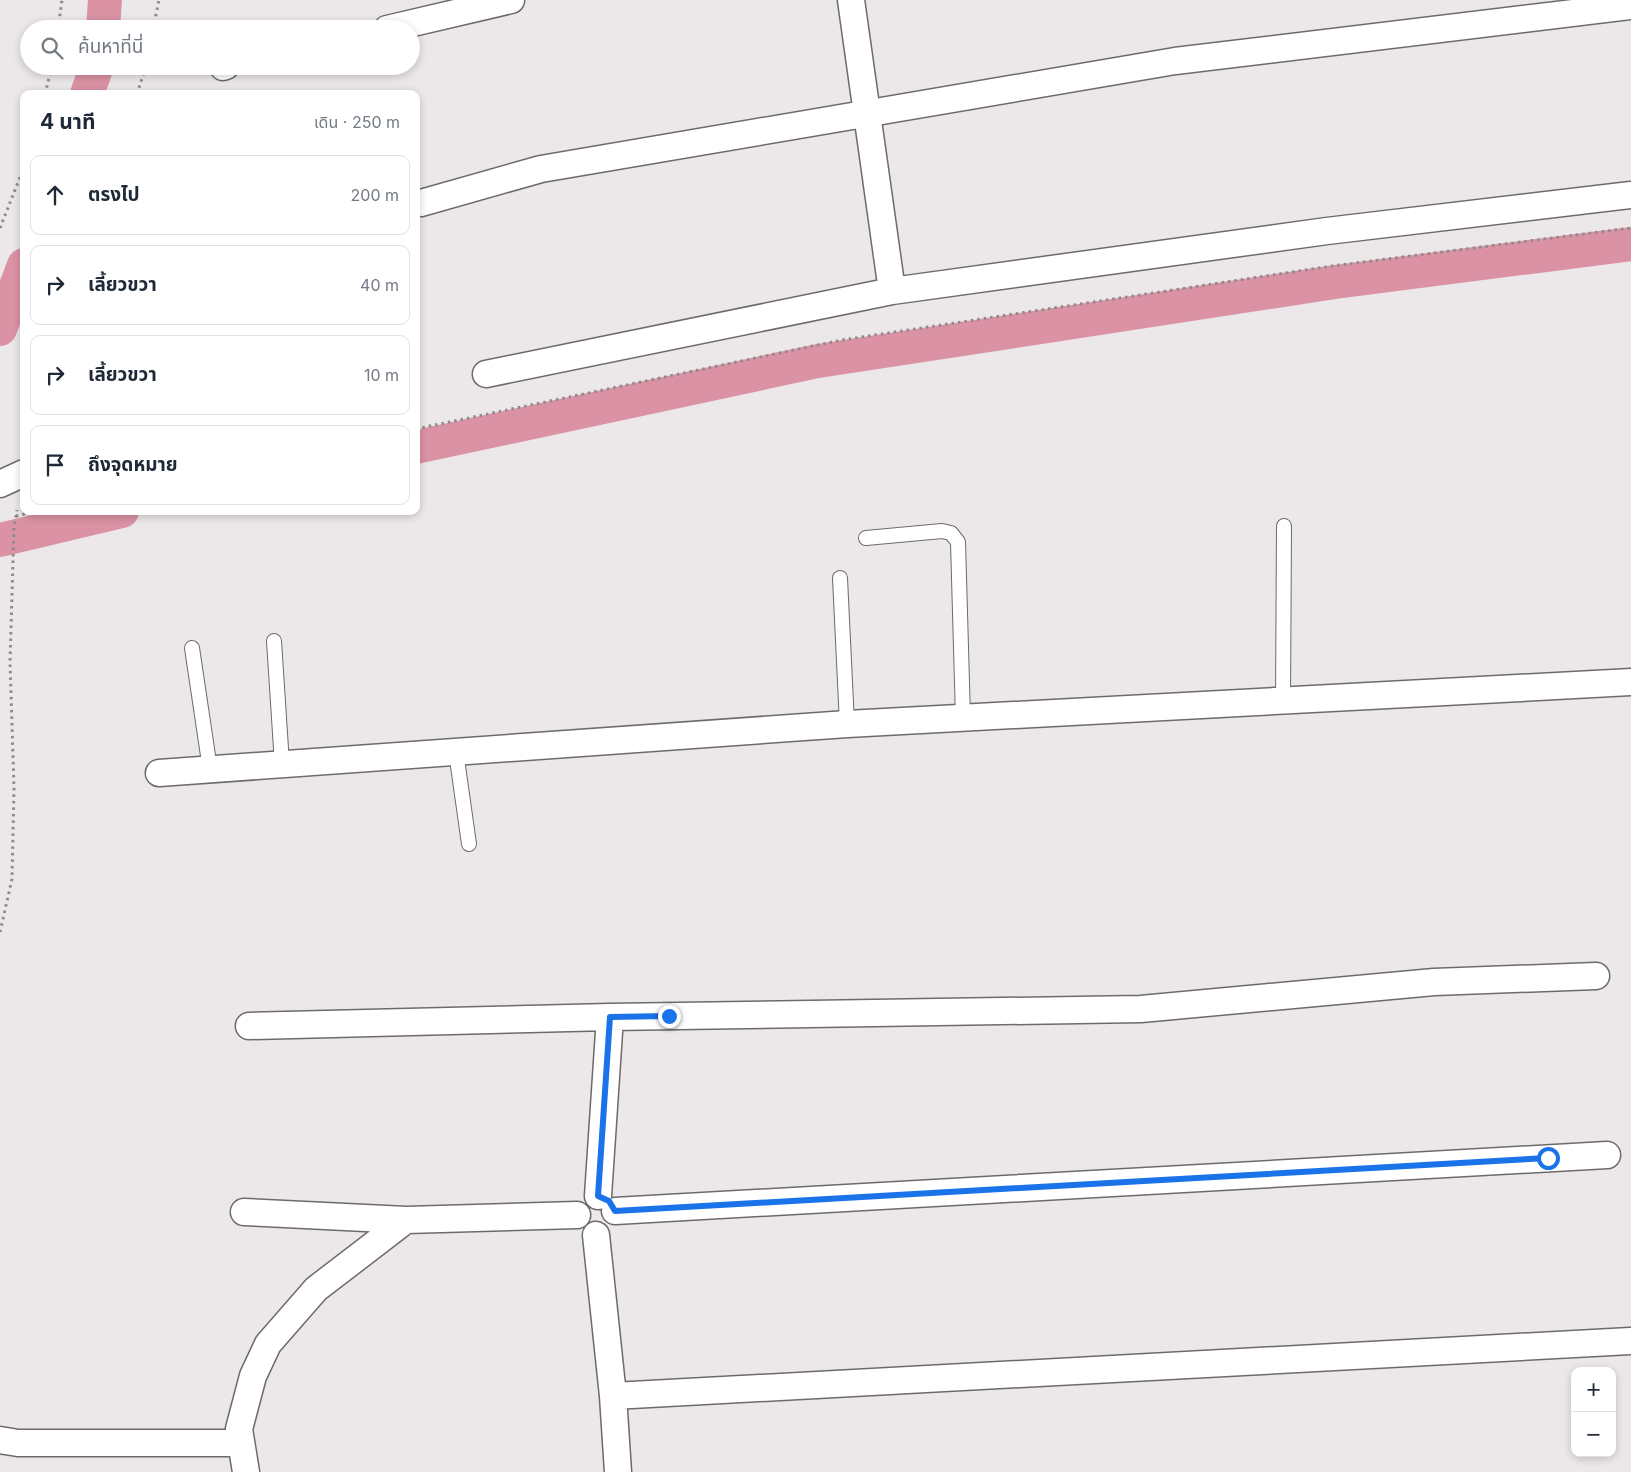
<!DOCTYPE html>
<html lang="th">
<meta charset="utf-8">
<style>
body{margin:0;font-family:Inter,"Noto Sans Thai",sans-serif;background:#f6f6f7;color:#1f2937}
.controls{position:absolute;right:15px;bottom:15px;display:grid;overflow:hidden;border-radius:10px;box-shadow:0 2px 8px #0003}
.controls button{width:45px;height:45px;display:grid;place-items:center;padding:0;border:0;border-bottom:1px solid #e0e1e3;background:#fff;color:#1f2937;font:25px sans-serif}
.stop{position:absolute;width:15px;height:15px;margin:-11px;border:4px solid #1a73e8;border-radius:50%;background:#fff}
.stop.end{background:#1a73e8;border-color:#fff;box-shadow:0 1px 5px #0008}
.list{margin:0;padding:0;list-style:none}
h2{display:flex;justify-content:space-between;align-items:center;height:65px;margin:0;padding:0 20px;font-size:21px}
h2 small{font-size:16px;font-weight:400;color:#747a83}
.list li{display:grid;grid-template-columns:32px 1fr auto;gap:15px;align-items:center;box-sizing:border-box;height:80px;margin:0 10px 10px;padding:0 10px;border:1px solid #e0e1e3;border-radius:10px}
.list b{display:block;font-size:19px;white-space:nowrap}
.list em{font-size:16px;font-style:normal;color:#747a83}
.icon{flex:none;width:28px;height:28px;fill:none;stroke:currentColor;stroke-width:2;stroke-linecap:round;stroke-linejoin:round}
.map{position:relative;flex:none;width:1631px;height:1472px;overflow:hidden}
.search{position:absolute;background:#fff;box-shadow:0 2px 8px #0003;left:20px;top:20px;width:400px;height:55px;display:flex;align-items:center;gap:12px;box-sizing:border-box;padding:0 18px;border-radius:28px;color:#747a83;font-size:19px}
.panel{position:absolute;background:#fff;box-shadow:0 2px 8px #0003;left:20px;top:90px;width:400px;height:425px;border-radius:10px}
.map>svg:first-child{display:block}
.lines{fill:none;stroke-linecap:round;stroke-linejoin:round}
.canal{stroke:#da92a4;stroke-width:34}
.lane-casing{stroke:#6e6a6b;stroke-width:16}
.street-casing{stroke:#6e6a6b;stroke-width:29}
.path{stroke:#8f8b8c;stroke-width:3;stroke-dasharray:2.5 4;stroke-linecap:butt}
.lane{stroke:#fff;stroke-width:14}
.street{stroke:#fff;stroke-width:26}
.route{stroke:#1a73e8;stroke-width:6}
</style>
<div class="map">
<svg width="1631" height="1472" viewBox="0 0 1631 1472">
<rect width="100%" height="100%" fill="#ece7e8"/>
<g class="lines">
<!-- canal -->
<path class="canal" d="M 103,29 L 105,0
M 87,94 L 97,66
M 0,329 L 24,265
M 416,447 L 818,361 L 1335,282 L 1631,244
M 0,540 L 122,511"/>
<defs>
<path id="lane" d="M 866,538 L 942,531 L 951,533 L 958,542 L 963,718
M 840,578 L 847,724
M 274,641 L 282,764
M 192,648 L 210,769
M 1283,701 L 1284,526
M 456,752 L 469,844"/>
<path id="street" d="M 851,0 L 892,291
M 387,29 L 511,0
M 223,67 L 226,66
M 421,203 L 541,169 L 1175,61 L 1631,6
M 486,374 L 892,291 L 1327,231 L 1631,195
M 0,484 L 24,473
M 159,773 L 847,724 L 1631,682
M 249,1026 L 610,1017 L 1141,1009 L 1434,982 L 1596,976
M 598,1196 L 610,1017
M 615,1211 L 1607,1155
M 244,1212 L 406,1220 L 577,1215
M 596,1235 L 613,1396 L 618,1472
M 613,1396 L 1630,1341
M 0,1440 L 18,1443 L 240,1443
M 246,1472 L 239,1429 L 253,1376 L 268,1344 L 316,1289 L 406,1220"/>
</defs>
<!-- lane casing -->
<use href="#lane" class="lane-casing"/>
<!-- street casing -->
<use href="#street" class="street-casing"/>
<!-- path -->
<path class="path" d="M 58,29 L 62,0
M 153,29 L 159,0
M 45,94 L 52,66
M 137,94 L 146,66
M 0,228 L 24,167
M 416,429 L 842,340 L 1332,266 L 1631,228
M 16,516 L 37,511
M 0,932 L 12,879 L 14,788 L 10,662 L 14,527 L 17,510"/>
<!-- lane -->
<use href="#lane" class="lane"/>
<!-- street -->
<use href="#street" class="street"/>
</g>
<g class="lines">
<!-- route -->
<path class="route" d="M 669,1016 L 610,1017 L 598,1196 L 609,1201 L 615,1211 L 1548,1158"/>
</g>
</svg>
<div class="controls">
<button>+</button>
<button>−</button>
</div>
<div class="stop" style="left:1548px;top:1158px"></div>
<div class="stop end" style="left:669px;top:1016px"></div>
<div class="search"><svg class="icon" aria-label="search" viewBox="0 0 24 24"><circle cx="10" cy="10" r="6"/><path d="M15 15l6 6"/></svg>ค้นหาที่นี่</div>
<section class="panel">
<h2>4 นาที<small>เดิน · 250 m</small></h2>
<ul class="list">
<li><svg class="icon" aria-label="ahead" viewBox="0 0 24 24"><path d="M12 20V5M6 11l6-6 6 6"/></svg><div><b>ตรงไป</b></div><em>200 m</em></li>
<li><svg class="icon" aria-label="right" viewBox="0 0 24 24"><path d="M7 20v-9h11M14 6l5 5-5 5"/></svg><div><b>เลี้ยวขวา</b></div><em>40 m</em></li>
<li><svg class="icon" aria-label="right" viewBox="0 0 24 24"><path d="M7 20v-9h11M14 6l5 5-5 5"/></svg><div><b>เลี้ยวขวา</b></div><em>10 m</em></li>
<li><svg class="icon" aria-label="arrive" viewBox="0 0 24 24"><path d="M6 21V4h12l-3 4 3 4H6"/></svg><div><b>ถึงจุดหมาย</b></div></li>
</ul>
</section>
</div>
